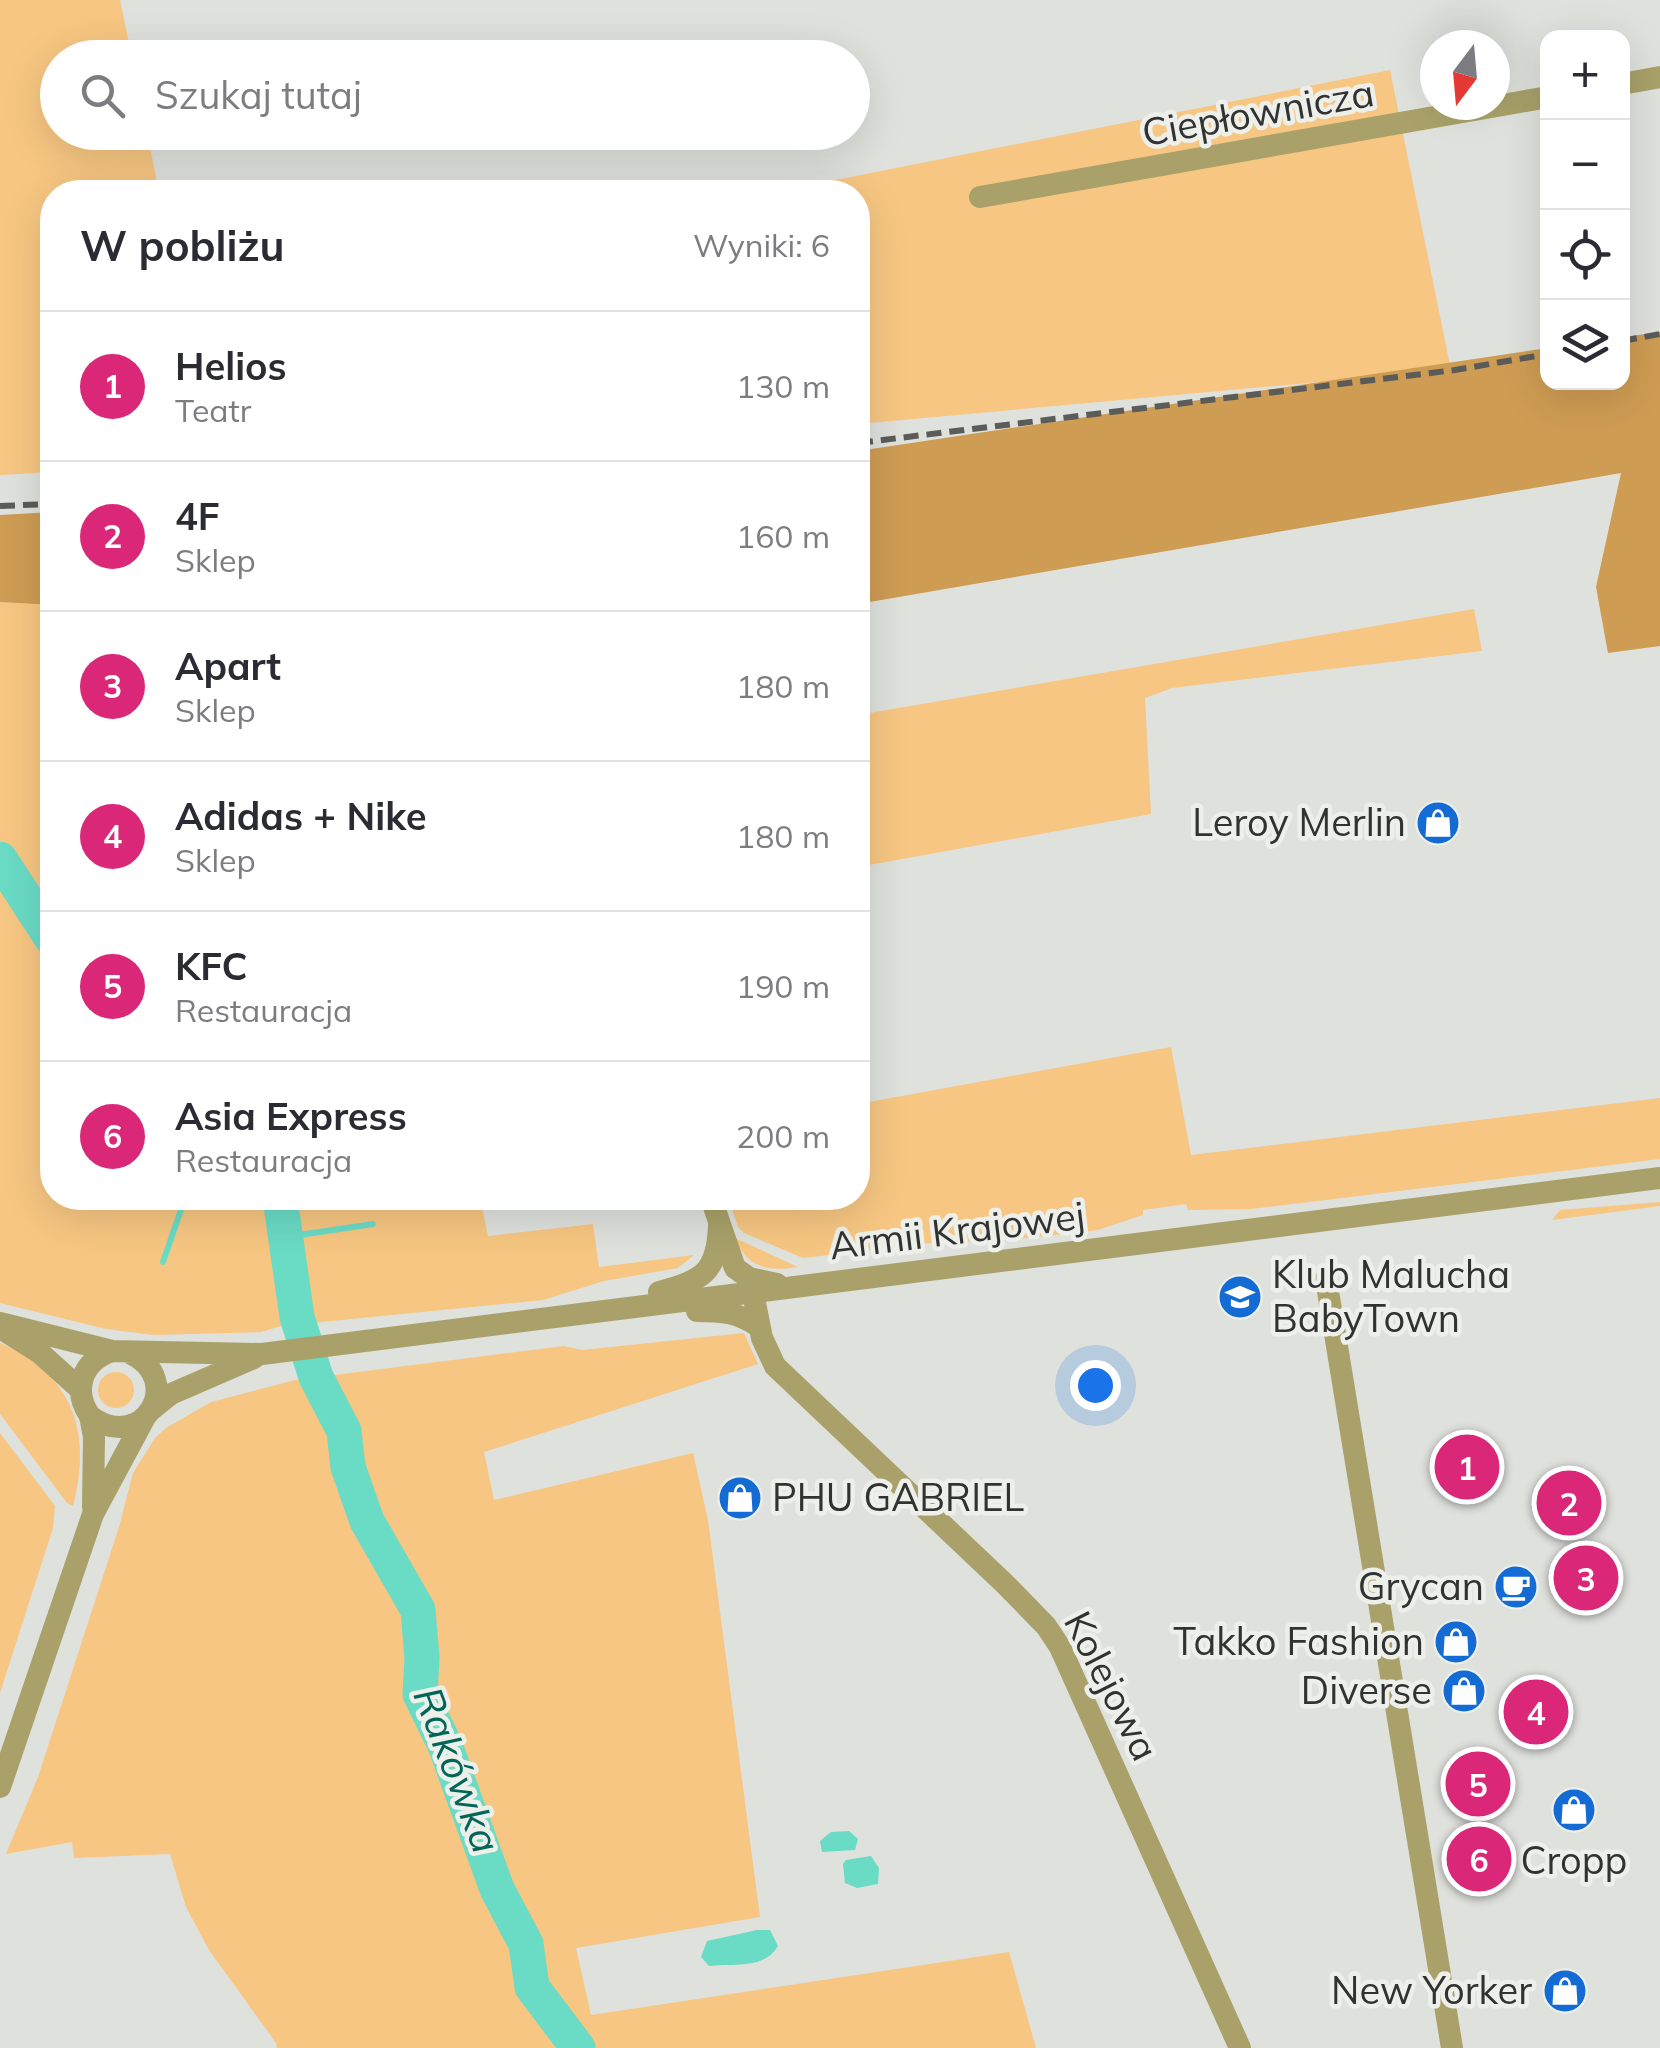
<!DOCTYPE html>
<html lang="pl">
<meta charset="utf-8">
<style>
body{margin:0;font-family:Mulish,sans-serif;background:#f7f7f7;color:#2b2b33}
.controls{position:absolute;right:30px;top:30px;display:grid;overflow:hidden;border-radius:20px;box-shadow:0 10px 40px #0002}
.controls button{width:90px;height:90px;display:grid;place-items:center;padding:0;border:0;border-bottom:2px solid #e1e1e2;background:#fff;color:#2b2b33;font:50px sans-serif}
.compass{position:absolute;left:1420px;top:30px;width:90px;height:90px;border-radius:50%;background:#fff;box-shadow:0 10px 40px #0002;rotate:196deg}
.you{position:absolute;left:1095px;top:1385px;width:35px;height:35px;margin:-25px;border:8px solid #fff;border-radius:50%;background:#1a73e8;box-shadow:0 0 0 15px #1a73e833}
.badge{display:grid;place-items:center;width:65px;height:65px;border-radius:50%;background:#db2777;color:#fff;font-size:32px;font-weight:700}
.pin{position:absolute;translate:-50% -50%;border:5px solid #fff;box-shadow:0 2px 10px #0006}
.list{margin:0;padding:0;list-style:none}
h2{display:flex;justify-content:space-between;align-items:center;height:130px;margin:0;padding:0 40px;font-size:42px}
h2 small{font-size:32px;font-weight:400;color:#7c7c81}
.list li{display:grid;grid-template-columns:65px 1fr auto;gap:30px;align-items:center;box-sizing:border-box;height:150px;padding:0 40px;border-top:2px solid #e1e1e2}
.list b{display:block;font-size:38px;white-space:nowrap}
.list p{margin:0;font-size:32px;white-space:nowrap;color:#7c7c81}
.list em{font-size:32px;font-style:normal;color:#7c7c81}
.icon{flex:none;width:55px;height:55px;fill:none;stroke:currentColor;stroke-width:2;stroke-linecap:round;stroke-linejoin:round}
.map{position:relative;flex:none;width:1660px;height:2048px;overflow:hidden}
.search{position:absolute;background:#fff;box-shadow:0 10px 40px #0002;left:40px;top:40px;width:830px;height:110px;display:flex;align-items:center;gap:25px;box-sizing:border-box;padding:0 35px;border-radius:55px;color:#7c7c81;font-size:38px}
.panel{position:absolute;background:#fff;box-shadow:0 10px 40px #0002;left:40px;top:180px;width:830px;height:1030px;border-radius:40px}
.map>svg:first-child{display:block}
.green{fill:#f7c682}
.forest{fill:#ce9c53}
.water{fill:#6adbc5}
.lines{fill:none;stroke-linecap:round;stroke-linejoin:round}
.stream{stroke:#6adbc5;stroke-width:6}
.river{stroke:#6adbc5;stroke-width:35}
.minor{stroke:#a9a169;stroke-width:22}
.rail{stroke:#5b5b59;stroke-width:6;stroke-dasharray:15 8;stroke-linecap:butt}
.labels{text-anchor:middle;stroke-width:9;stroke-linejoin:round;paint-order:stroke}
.street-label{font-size:38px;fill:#323231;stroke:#edefea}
.poi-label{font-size:38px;fill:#323231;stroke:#edefea;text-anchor:end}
.water-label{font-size:40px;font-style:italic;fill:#016658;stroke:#edefea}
</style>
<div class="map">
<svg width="1660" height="2048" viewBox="0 0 1660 2048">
<rect width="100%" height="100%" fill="#dfe1dd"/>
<!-- green -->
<path class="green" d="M 0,0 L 120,0 L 132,57 L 58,58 L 58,132 L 147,133 L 159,192 L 52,192 L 52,472 L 0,475 Z
M 1390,70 L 1451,370 L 858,424 L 858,192 L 775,192 Z
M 0,602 L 52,605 L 52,1198 L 480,1198 L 488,1236 L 593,1224 L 599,1267 L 694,1255 L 678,1268 L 604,1281 L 543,1300 L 281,1326 L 261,1332 L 154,1335 L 106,1329 L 0,1303 Z
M 1474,609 L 1482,651 L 1172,688 L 1145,698 L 1151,814 L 858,867 L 858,715 Z
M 1171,1047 L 1191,1155 L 1660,1098 L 1660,1159 L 1251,1209 L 1188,1210 L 1186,1204 L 1143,1210 L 1143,1215 L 1098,1230 L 993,1242 L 947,1241 L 803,1258 L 744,1233 L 738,1227 L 728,1198 L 858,1198 L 858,1104 Z
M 1660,1202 L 1660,1206 L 1552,1220 L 1560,1210 Z
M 735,1238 L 798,1267 C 770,1272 746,1268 735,1238 Z
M 744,1333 L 758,1364 L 484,1452 L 494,1500 L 693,1453 L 708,1520 L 760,1917 L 576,1948 L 591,2015 L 1009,1952 L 1036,2048 L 277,2048 L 276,2043 L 209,1950 L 186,1907 L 170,1854 L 74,1858 L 72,1842 L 6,1854 L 38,1777 L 119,1527 L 133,1473 L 155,1438 L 166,1428 L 211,1402 L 295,1380 L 564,1346 L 582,1350 Z
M 0,1343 C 74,1375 92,1432 73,1506 L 67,1503 L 0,1414 Z
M98 1390a18 18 0 1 1 36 0a18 18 0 1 1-36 0Z
M 0,1433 L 55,1506 L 53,1528 L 0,1693 Z"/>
<!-- forest -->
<path class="forest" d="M 1660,332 L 1660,646 L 1608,653 L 1596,587 L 1621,473 L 858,604 L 858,451 L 1547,348 L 1548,382 L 1622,382 L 1623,337 Z
M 52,512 L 52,605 L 0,602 L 0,515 Z"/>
<!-- water -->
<path class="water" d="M 849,1831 L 858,1839 L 855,1850 L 822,1852 L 820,1841 L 831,1832 Z
M 871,1856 L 879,1868 L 878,1884 L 857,1888 L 845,1883 L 843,1864 L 846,1860 Z
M 757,1930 L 770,1930 L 778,1946 C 764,1970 734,1963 709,1966 L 701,1957 L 707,1941 Z"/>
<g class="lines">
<!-- stream -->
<path class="stream" d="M 286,1237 L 373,1224
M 163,1262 L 185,1198"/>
<!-- river -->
<path class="river" d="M 0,859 L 52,939
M 280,1198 L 297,1317 L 316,1377 L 344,1431 L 348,1467 L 367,1521 L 418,1610 L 422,1658 L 420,1694 L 445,1745 L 497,1889 L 526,1944 L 532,1987 L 578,2048"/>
<!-- minor -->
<path class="minor" d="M 1622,84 L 1660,77
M 980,197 L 1548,97
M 711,1198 L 735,1268 L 749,1278 L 777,1284
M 1326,1279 L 1452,2048
M 659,1292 C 702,1280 717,1274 719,1226
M 753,1293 L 762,1338 L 775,1366 L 1005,1584 L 1046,1626 L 1060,1647 L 1240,2048
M 697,1311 C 722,1311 738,1312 759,1327
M 0,1323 L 112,1351
M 8,1333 L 40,1353 L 80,1389
M 130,1353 C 187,1380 142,1455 90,1416 C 72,1390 82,1361 112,1351 L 262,1354 L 1660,1178
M 151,1410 L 171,1394 L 254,1358
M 90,1416 L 94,1437 L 93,1507
M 0,1787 L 93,1514 L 144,1419"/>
<!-- rail -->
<path class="rail" d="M 1622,341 L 1660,334
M 858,443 L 1455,370 L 1548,354
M 0,506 L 52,504"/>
</g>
<!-- icons -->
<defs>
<symbol id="shop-disc" viewBox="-11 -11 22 22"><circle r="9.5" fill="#146bd4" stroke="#edefea"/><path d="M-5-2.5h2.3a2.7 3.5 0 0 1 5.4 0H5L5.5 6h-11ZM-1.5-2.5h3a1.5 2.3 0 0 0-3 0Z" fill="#fff"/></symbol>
<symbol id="school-disc" viewBox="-11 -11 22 22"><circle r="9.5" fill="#146bd4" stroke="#edefea"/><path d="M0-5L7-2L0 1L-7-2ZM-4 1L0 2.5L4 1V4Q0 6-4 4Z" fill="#fff"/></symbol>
<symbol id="cafe-disc" viewBox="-11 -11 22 22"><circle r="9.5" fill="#146bd4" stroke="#edefea"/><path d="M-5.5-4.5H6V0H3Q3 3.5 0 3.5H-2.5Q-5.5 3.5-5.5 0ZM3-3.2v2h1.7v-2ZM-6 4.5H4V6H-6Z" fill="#fff"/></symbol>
</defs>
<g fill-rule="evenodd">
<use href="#shop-disc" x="1413" y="798" width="50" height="50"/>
<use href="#school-disc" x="1215" y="1272" width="50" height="50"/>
<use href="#shop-disc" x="715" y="1473" width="50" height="50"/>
<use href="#cafe-disc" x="1491" y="1562" width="50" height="50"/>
<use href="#shop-disc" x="1431" y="1617" width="50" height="50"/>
<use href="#shop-disc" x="1439" y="1666" width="50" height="50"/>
<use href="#shop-disc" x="1549" y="1785" width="50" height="50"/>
<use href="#shop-disc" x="1540" y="1966" width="50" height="50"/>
</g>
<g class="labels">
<!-- street labels -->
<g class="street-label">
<text transform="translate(1258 113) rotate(-10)" y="13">Ciepłownicza</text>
<text transform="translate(957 1231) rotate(-7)" y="13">Armii Krajowej</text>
<text transform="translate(1111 1686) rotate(63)" y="13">Kolejowa</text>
</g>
<!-- poi labels -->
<g class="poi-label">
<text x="1406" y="836">Leroy Merlin</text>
<text x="1272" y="1288" text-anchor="start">Klub Malucha<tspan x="1272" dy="44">BabyTown</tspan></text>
<text x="772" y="1511" text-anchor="start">PHU GABRIEL</text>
<text x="1484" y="1600">Grycan</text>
<text x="1424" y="1655">Takko Fashion</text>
<text x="1432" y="1704">Diverse</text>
<text x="1574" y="1874" text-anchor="middle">Cropp</text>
<text x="1532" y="2004">New Yorker</text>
</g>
<!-- water labels -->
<g class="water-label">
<text transform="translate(457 1770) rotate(69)" y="14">Rakówka</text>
</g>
</g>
</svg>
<div class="controls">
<button>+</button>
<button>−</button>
<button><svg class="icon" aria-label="locate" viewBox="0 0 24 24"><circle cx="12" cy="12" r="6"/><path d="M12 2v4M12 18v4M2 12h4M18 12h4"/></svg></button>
<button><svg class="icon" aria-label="layers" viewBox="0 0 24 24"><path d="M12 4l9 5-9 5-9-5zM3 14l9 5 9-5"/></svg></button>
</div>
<svg class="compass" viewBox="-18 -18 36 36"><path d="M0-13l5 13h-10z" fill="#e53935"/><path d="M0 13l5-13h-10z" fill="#7c7c81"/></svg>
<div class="you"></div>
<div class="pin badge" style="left:1467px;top:1467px">1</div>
<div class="pin badge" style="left:1569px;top:1503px">2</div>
<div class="pin badge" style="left:1586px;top:1578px">3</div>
<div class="pin badge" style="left:1536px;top:1712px">4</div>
<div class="pin badge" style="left:1478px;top:1784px">5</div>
<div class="pin badge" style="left:1479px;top:1859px">6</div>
<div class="search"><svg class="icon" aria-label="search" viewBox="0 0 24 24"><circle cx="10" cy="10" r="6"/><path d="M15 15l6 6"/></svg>Szukaj tutaj</div>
<section class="panel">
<h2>W pobliżu<small>Wyniki: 6</small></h2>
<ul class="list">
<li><span class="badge">1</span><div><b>Helios</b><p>Teatr</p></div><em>130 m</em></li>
<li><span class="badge">2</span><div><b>4F</b><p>Sklep</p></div><em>160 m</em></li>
<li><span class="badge">3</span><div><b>Apart</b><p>Sklep</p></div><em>180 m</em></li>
<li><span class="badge">4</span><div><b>Adidas + Nike</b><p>Sklep</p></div><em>180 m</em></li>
<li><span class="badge">5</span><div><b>KFC</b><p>Restauracja</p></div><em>190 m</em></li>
<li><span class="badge">6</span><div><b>Asia Express</b><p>Restauracja</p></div><em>200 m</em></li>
</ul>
</section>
</div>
